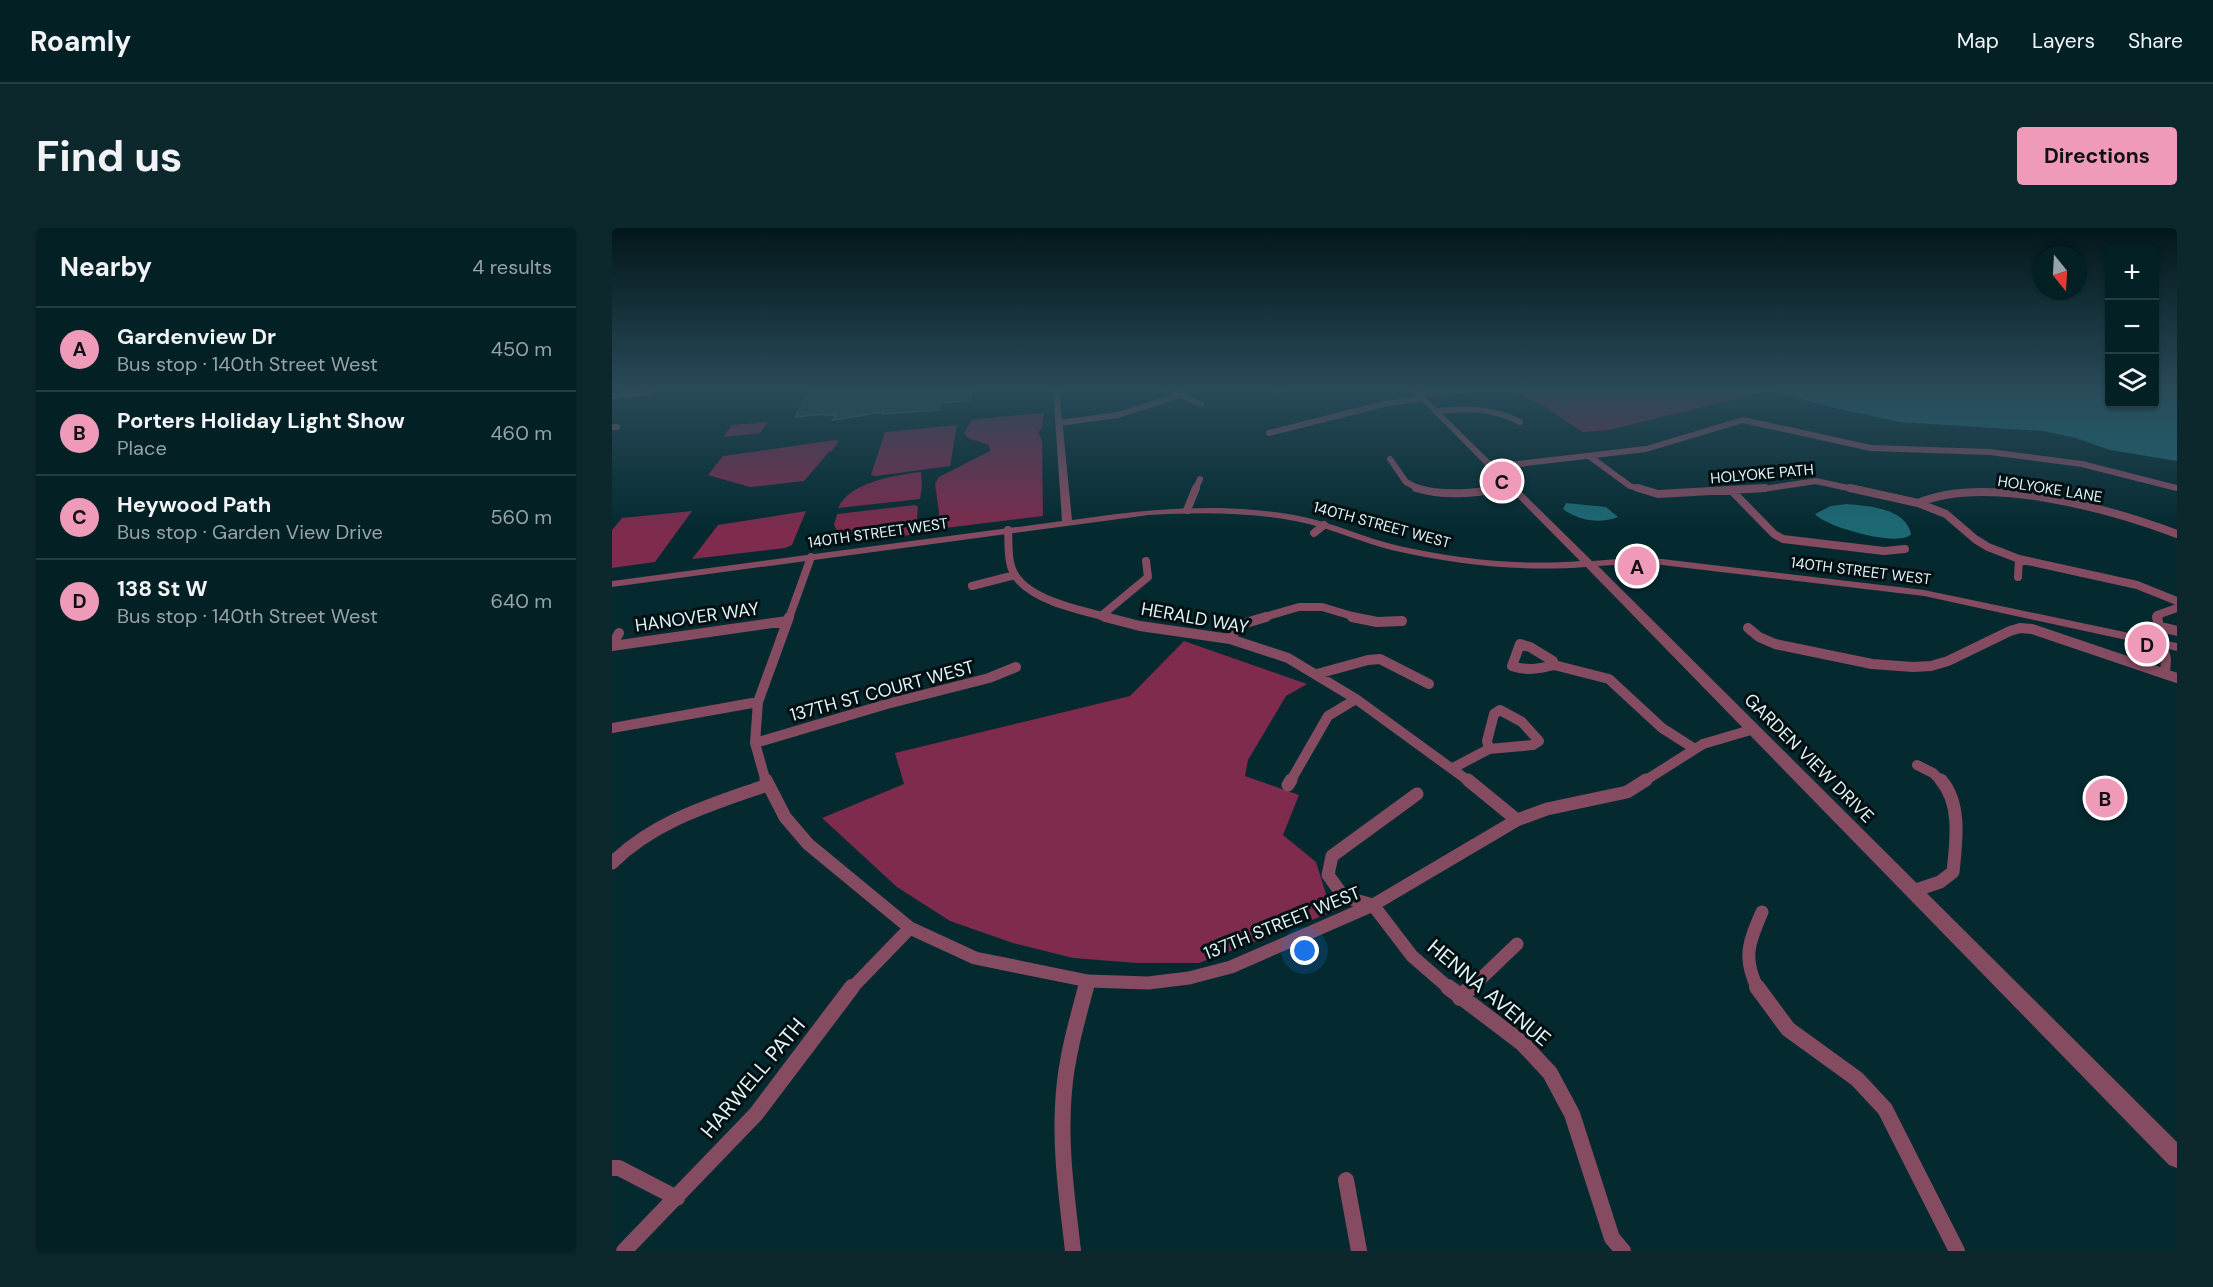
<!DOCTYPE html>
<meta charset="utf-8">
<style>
body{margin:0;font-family:"DM Sans",sans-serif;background:#0d282c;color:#f1f3f6}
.controls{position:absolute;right:18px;top:18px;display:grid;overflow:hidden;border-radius:6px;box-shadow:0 2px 4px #0004}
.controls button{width:54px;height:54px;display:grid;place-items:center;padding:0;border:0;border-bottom:2px solid #243e41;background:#032024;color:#f1f3f6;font:30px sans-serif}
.compass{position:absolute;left:1421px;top:18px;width:54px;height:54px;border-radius:50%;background:#032024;box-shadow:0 2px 4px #0004;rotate:162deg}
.you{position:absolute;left:693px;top:723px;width:21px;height:21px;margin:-15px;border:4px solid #fff;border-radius:50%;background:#1a73e8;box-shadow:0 0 0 9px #1a73e833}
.badge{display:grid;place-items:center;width:39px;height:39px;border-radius:50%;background:#ef9ab8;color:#111;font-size:20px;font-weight:700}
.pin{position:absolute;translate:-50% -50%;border:3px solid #fff;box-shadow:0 2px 6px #0006}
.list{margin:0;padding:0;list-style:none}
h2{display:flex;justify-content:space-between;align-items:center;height:78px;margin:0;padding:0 24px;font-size:26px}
h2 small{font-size:20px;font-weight:400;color:#97a3a6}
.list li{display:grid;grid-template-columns:39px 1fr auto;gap:18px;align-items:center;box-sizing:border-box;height:84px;padding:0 24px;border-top:2px solid #243e41}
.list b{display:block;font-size:22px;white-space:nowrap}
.list p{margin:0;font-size:20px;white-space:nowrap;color:#97a3a6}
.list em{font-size:20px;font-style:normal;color:#97a3a6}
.icon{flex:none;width:33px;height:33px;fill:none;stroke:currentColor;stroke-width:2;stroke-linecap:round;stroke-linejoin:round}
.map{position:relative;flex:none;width:1565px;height:1023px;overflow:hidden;border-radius:6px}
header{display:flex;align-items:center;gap:36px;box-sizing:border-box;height:84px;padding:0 30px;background:#032024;border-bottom:2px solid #243e41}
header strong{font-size:28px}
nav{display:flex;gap:33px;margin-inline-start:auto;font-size:21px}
.intro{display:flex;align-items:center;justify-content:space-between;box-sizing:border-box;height:144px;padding:0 36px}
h1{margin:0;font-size:42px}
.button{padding:15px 27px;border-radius:6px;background:#ef9ab8;color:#111;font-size:21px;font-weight:700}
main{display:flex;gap:36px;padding:0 36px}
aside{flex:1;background:#032024;border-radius:6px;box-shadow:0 2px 4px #0004}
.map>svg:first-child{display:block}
.green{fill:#7e2b4e}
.water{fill:#1c6974}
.building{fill:#1d484f;stroke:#3d6066;stroke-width:1.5}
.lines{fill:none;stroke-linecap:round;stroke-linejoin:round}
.minor-far4{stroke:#854c61;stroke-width:6}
.minor-far3{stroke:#854c61;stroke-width:8}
.minor-far2{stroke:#854c61;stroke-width:10}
.minor-far1{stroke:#854c61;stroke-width:13}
.minor{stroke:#854c61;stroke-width:16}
.tertiary{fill:#854c61;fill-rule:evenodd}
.labels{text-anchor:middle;stroke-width:6;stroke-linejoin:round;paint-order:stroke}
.far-street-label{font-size:15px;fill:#e1f4f8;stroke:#031013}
.street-label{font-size:18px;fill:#e1f4f8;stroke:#031013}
.near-street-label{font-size:21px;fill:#e1f4f8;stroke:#031013}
</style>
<header>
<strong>Roamly</strong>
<nav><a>Map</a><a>Layers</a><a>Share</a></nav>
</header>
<div class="intro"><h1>Find us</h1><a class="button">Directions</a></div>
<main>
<aside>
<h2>Nearby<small>4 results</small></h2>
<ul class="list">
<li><span class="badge">A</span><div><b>Gardenview Dr</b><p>Bus stop · 140th Street West</p></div><em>450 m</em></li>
<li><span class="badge">B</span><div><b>Porters Holiday Light Show</b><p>Place</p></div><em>460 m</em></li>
<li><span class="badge">C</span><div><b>Heywood Path</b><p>Bus stop · Garden View Drive</p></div><em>560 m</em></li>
<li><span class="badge">D</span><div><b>138 St W</b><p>Bus stop · 140th Street West</p></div><em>640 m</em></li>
</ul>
</aside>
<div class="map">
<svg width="1565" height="1023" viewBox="0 0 1565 1023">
<rect width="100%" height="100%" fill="#042a30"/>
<!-- green -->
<path class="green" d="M 800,160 L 1151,160 L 1160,162 L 997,202 L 971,204 L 933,179 L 904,165 L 875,163 L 811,170 Z
M 432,185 L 430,199 L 426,205 L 430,212 L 431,288 L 325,301 L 327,284 L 323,256 L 327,249 L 378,223 L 377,217 L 356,210 L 352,205 L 359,193 L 365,191 Z
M 156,194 L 148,205 L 111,209 L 120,197 Z
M 345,197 L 338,238 L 264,248 L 259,247 L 273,204 Z
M 223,212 L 227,213 L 220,223 L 217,224 L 192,253 L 138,259 L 96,247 L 111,228 Z
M 309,244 L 310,259 L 308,271 L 226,280 C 238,254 283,247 309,244 Z
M 303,277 L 306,279 L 305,290 L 298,307 L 254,312 L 226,304 L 222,297 L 225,286 Z
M 80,283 L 43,334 L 0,340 L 0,302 L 10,290 Z
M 194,283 L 180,317 L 173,320 L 80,331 L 106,297 Z
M 572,413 L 695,456 L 674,468 L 636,532 L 633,548 L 687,567 L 671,607 L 704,634 L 715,669 L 731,680 L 587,735 L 525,735 L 461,730 L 401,715 L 338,693 L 285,659 L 210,590 L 292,556 L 283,525 L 518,468 Z"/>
<!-- water -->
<path class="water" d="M 1151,160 L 1467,160 L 1497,164 L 1498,176 L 1542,176 L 1543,166 L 1565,161 L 1565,233 L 1498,222 L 1464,210 L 1431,203 L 1287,194 L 1210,177 Z
M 954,275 L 994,279 L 1006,289 C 988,296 967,293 951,281 Z
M 1235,276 C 1256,278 1294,280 1299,306 C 1289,320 1213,299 1203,286 L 1219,278 Z"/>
<!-- building -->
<path class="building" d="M 199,160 L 360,160 L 358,172 L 329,175 L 327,182 L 270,186 L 271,184 L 221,192 L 224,187 L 212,188 L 213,186 L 183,189 Z
M 1485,556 L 1513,567 L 1506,576 L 1503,574 L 1493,586 L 1476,578 L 1479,574 L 1474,572 L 1478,567 L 1476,566 Z"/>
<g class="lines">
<!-- minor-far4 -->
<path class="minor-far4" d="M 552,160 L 589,176
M 665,163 L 668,160
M 0,168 L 38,164
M 825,183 C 855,180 881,180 908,194
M 447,195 L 506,187 L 566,168
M 0,199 L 5,199
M 657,205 L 772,176 L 811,170
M 977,228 L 1018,258 L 1031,262
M 778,231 L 794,254 L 809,262
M 881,239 L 1034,221 L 1131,192 L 1259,220 L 1378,224 L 1470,236 L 1565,260
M 583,262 L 588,251
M 883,262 L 901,259
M 1125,262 L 1158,260 L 1204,253 L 1245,262"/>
<!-- minor-far3 -->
<path class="minor-far3" d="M 804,260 C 834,269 863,265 893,260
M 1026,260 L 1046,266 L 1153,260
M 1238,260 L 1306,275 L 1334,286 L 1363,311 L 1376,319 L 1407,331 L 1525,357 L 1565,373
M 1120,263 L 1162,306 L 1171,311 L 1272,323 L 1293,321
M 1306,275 C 1373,246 1499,281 1565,306
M 575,282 L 584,260
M 396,302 C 397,316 395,335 403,347 C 419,373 471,383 499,390
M 702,305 L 712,297
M 1406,349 L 1407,331
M 360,358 L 403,347
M 489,388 L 536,349 L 534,333
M 177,390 L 199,329
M 649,390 L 687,379 L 710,379 L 747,390
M 1545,390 L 1545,387 L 1565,380"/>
<!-- minor-far2 -->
<path class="minor-far2" d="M 493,389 L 528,398 L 618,411 L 676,430 L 744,471 L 858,554
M 740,389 L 765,394 L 790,393
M 1545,389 L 1554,431 L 1553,446
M 1545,398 L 1565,403
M 1136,400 L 1147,409 L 1163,416 L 1260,436 L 1301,439 L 1319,438 L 1336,433 L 1398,403 L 1408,400 L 1420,401 L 1565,450
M 618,411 L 627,397 L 654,389
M 908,416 L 918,419 L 941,433 L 942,437 C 927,441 915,443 900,438 Z
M 0,418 L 175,393
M 0,418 L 7,405
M 942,437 L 997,451 L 1050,500 L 1083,521
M 705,446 L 756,432 L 768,431 L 817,456
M 888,482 L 910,494 L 927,513 L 921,517 L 877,521 L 875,513 L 882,486 Z
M 0,500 L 146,474
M 143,515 L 275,476 L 377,450 L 404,439
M 1305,537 L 1321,545 L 1330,554
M 841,540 L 877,521
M 154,554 L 143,515 L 146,474 L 177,389
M 678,554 L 716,488 L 744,471
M 1031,554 L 1091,516 L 1142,501"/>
<!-- minor-far1 -->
<path class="minor-far1" d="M 154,552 L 173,589 L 196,616 L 298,700 L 363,730 L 476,753 L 536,755 L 577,750 L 619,739 L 761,677 L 905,592 L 935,581 L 1015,564 L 1034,552
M 856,552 L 905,592
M 676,557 L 679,552
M 805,566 L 720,628 L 716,647 L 732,669 L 761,677 L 800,728 L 838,761
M 0,635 C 44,592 99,577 155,557
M 1301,663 L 1328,654 L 1341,644 C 1344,615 1350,576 1329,552
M 239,761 L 298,700
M 474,761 L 476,753
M 858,761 L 905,716
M 1146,761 C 1130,730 1137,714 1150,684"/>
<!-- minor -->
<path class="minor" d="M 836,759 L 910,815 L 938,845 L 960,886 L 1000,1010 L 1011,1023
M 1145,759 L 1176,801 L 1245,851 L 1273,881 L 1345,1023
M 848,770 L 859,759
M 0,940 L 7,940 L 65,970
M 734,952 L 747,1023
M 12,1023 L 144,886 L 240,759
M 461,1023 C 455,970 447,916 452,863 C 455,827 465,793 474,759"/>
<!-- tertiary -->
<path class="tertiary" d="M 441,160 L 447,160 L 460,292 C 535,281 606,274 682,287 C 718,293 752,310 787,318 C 847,331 907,338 968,333 L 797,160 L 804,160 L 980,333 L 1033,329 L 1312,362 L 1565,415 L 1565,423 L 1312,368 L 1033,335 L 986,338 L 1565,914 L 1565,940 L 1557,937 L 974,339 C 910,344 846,337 784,323 C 749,315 717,299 683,293 C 635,284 586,284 537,287 L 0,359 L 0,353 L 450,293 Z"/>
</g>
<!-- sky -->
<linearGradient id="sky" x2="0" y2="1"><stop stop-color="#02171a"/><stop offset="0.53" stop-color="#294a59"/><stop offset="1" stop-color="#294a59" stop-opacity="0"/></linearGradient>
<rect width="1565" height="303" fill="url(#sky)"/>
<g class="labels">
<!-- far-street labels -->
<g class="far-street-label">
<text transform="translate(1150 246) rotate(-5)" y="5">HOLYOKE PATH</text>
<text transform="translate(1438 261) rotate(9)" y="5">HOLYOKE LANE</text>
<text transform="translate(770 297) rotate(15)" y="5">140TH STREET WEST</text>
<text transform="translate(266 305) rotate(-8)" y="5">140TH STREET WEST</text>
<text transform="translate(1249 343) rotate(7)" y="5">140TH STREET WEST</text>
</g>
<!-- street labels -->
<g class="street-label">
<text transform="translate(85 389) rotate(-8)" y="6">HANOVER WAY</text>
<text transform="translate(583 390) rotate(10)" y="6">HERALD WAY</text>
<text transform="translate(270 463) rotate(-15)" y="6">137TH ST COURT WEST</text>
<text transform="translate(1197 530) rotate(45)" y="6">GARDEN VIEW DRIVE</text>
<text transform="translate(670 695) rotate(-22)" y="6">137TH STREET WEST</text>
</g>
<!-- near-street labels -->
<g class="near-street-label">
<text transform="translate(877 765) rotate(40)" y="7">HENNA AVENUE</text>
<text transform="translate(141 850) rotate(-50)" y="7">HARWELL PATH</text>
</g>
</g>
</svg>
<div class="controls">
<button>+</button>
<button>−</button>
<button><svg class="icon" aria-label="layers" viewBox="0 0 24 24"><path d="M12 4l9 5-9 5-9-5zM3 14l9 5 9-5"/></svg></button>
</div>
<svg class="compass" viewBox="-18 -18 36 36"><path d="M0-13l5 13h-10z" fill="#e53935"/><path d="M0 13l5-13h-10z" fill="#97a3a6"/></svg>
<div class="you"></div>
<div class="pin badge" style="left:1025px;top:338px">A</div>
<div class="pin badge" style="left:1493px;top:570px">B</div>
<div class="pin badge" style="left:890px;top:253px">C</div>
<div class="pin badge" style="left:1535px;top:416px">D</div>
</div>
</main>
